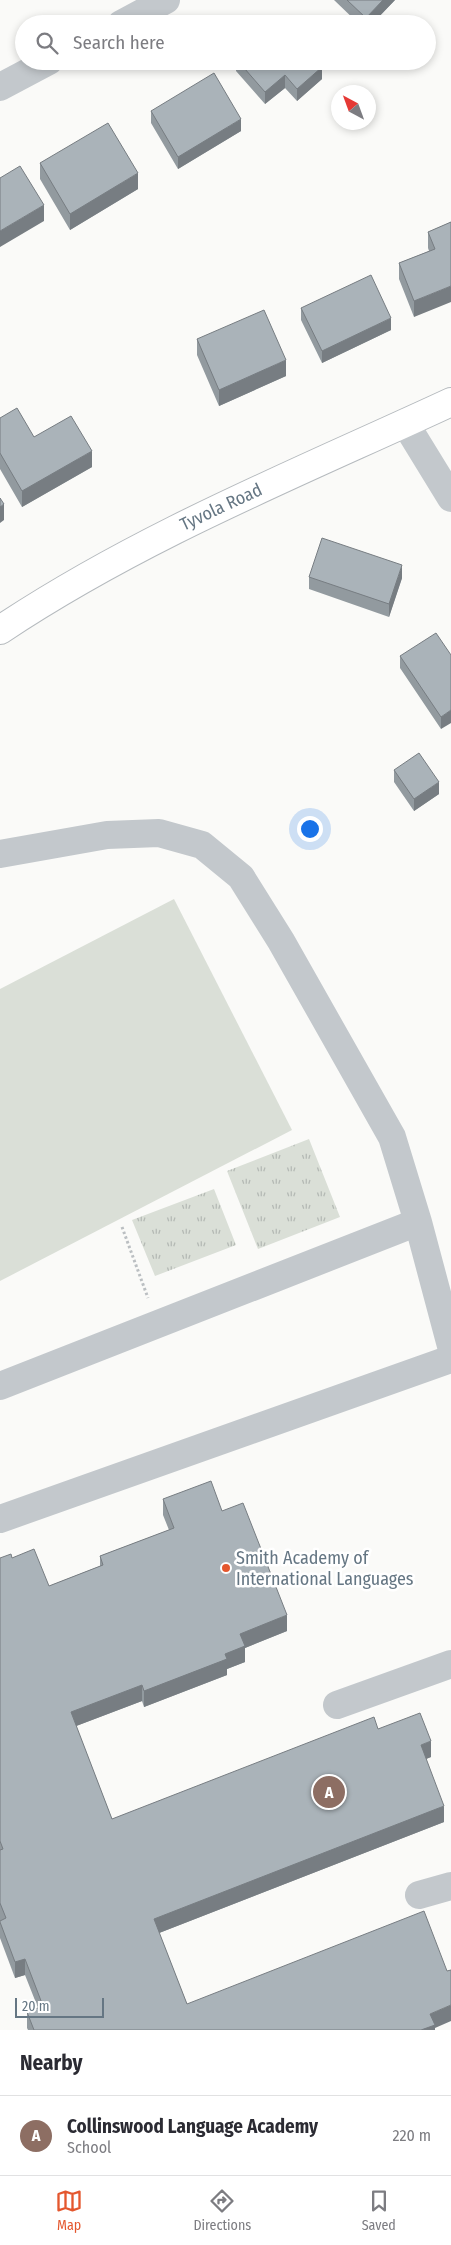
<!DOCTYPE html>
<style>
body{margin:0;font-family:"Fira Sans Condensed",sans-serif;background:#f2f2f3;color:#2b2b33}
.compass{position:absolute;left:331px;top:85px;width:45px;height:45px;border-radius:50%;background:#fff;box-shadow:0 2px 8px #0003;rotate:319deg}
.scale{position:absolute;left:15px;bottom:12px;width:89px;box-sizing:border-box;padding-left:5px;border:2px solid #657683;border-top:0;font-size:14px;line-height:18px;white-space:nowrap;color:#657683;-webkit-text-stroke:4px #fff;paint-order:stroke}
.you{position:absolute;left:309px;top:828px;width:18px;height:18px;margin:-12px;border:4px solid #fff;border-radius:50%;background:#1a73e8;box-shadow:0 0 0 8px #1a73e833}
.badge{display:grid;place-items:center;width:32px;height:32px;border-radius:50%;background:#e4572e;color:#fff;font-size:16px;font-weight:700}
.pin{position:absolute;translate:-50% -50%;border:2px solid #fff;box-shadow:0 1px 5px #0006}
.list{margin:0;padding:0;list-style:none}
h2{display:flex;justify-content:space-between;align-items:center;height:65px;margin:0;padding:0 20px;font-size:21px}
h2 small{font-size:16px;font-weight:400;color:#7c7c81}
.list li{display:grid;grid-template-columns:32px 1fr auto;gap:15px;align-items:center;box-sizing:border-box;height:80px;padding:0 20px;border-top:1px solid #e1e1e2}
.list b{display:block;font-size:19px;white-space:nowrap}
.list p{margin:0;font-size:16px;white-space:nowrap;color:#7c7c81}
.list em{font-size:16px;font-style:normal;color:#7c7c81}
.icon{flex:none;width:28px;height:28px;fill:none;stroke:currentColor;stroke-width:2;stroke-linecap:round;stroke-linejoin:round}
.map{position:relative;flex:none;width:451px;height:2030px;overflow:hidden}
.search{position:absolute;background:#fff;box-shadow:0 2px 8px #0003;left:15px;right:15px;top:15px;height:55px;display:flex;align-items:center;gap:12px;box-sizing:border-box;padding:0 18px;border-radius:28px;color:#7c7c81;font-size:19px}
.sheet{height:145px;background:#fff}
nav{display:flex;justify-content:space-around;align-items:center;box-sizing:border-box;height:70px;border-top:1px solid #e1e1e2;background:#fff;font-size:14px;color:#7c7c81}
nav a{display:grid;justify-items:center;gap:2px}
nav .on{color:#e4572e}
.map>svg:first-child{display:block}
.park{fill:url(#park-tufts)}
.garden{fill:#dadfd7}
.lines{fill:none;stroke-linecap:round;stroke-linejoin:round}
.major-casing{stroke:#b5babe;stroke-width:30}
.path{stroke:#bbbfc2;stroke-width:3;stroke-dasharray:2.5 2.5;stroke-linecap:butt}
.minor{stroke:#c3c8cc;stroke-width:28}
.major{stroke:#fff;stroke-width:28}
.wall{fill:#929a9f}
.shaded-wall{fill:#777d82}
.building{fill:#aab3b9;stroke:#777d82}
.poi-dot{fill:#e4572e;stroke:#fff;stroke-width:2}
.labels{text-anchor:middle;stroke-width:5;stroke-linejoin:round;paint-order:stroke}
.street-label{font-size:18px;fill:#657683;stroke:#fff}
.poi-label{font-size:18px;fill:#657683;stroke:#fff;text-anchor:start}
</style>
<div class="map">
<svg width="451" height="2030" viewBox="0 0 451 2030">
<defs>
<pattern id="park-tufts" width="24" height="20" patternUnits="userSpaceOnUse" patternTransform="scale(1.25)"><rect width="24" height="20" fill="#dadfd7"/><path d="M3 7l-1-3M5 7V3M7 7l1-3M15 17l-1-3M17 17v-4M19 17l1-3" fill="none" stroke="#b4b9b4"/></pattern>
</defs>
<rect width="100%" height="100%" fill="#fafaf8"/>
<!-- park -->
<path class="park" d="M 309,1139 L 340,1217 L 258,1249 L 227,1171 Z
M 214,1189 L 236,1245 L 155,1276 L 132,1220 Z"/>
<!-- garden -->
<path class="garden" d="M 174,899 L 292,1130 L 0,1281 L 0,989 Z"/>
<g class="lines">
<defs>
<path id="major" d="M 0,630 C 141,536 298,473 451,402"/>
</defs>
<!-- major casing -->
<use href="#major" class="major-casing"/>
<!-- path -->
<path class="path" d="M 122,1227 L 148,1298"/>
<!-- minor -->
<path class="minor" d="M 121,24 L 166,0
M 0,87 L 49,61
M 405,423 L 451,498
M 0,854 L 107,835 L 159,833 L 202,845 L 241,877 L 281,941 L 392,1137 L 418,1222 L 451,1346
M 0,1386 L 418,1222
M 0,1519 L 451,1359
M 337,1705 L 451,1664
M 419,1895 L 451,1886"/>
<!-- major -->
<use href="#major" class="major"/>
</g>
<!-- wall -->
<path class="wall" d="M 334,0 L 395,0 L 372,24 L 359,24 Z
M 236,61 L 318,61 L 322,79 L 297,101 L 285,88 L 265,104 L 236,71 Z
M 151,111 L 241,131 L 178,169 L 151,123 Z
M 40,163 L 138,189 L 70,230 L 40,179 Z
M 451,222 L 414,317 L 399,279 L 399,263 L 429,251 L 428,248 L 428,232 Z
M 301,308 L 391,330 L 322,363 L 301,320 Z
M 197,339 L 286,376 L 219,406 L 197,355 Z
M 0,418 L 34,437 L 92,467 L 22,507 L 0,469 Z
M 309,577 L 402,578 L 389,617 L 309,589 Z
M 451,655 L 441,729 L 400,668 L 400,656 Z
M 394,770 L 439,794 L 414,811 L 394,782 Z
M 163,1499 L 222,1511 L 287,1631 L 245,1648 L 245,1662 L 227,1669 L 227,1675 L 144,1707 L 142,1701 L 76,1726 L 112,1819 L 378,1729 L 431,1757 L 426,1759 L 444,1822 L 159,1933 L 187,2004 L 435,2028 L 435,2030 L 28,2030 L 27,2028 L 27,2012 L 38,2008 L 25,1975 L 15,1978 L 0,1938 L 0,1558 L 12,1558 L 49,1586 L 100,1566 L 100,1556 L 169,1530 L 163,1515 Z"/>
<!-- shaded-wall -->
<path class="shaded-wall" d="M 383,0 L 395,0 L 372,24 L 366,24 L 366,18 Z
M 322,67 L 322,79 L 297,101 L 297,89 Z
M 285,75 L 285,88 L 265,104 L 265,92 Z
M 241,119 L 241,131 L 178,169 L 178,157 Z
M 138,173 L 138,189 L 70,230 L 70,214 Z
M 44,205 L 44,221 L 0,247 L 0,231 Z
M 451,286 L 451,302 L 414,317 L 414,301 Z
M 391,318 L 391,330 L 322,363 L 322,351 Z
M 286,360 L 286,376 L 219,406 L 219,390 Z
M 92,451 L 92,467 L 22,507 L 22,491 Z
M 4,504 L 4,520 L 0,523 L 0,507 Z
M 402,565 L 402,578 L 389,617 L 389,604 Z
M 451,710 L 451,723 L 441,729 L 441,717 Z
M 439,782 L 439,794 L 414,811 L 414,799 Z
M 287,1615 L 287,1631 L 245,1648 L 245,1662 L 227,1669 L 227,1675 L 144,1707 L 144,1691 L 225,1654 L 240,1634 Z
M 142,1685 L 142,1701 L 71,1728 L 71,1712 Z
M 431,1741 L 431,1757 L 421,1761 L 421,1745 Z
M 444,1806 L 444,1822 L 154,1935 L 154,1919 Z
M 25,1959 L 25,1975 L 15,1978 L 15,1962 Z
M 451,2005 L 451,2021 L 435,2028 L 435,2030 L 421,2030 L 430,2014 Z"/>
<!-- building -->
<path class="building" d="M 347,0 L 383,0 L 366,18 Z
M 281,20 L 285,24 L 277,24 Z
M 238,61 L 318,61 L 322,67 L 297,89 L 285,75 L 265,92 Z
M 214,73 L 241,119 L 178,157 L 151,111 Z
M 108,123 L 138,173 L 70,214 L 40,163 Z
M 20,166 L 44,205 L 0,231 L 0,178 Z
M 451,222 L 451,286 L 414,301 L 399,263 L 435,249 L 428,232 Z
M 371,275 L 391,318 L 322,351 L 301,308 Z
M 264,310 L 286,360 L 219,390 L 197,339 Z
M 17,408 L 34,437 L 71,416 L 92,451 L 22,491 L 0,453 L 0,418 Z
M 0,498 L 4,504 L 0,507 Z
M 322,538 L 402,565 L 389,604 L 309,577 Z
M 436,633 L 451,655 L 451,710 L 441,717 L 400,656 Z
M 419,753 L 439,782 L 414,799 L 394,770 Z
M 211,1481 L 222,1511 L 243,1503 L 287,1615 L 240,1634 L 245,1646 L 225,1654 L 227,1659 L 144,1691 L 142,1685 L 71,1712 L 112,1819 L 374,1717 L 378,1729 L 420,1713 L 431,1741 L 421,1745 L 444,1806 L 154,1919 L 187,2004 L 424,1911 L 447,1971 L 451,1970 L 451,2005 L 430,2014 L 435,2025 L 421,2030 L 34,2030 L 27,2012 L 43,2006 L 25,1959 L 15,1962 L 0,1922 L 0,1921 L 6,1918 L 0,1903 L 0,1850 L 3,1849 L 0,1841 L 0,1558 L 11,1554 L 12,1558 L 34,1549 L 49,1586 L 103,1565 L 100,1556 L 174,1528 L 163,1499 Z"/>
<!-- markers -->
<circle class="poi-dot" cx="226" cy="1568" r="5"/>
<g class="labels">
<!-- street labels -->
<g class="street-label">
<text transform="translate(221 507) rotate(-25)" y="6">Tyvola Road</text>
</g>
<!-- poi labels -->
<g class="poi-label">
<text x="236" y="1564">Smith Academy of<tspan x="236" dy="21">International Languages</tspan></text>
</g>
</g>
</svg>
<svg class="compass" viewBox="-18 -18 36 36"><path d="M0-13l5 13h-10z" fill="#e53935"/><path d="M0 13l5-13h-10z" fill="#7c7c81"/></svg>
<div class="scale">20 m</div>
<div class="you"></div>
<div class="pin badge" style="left:329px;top:1792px;background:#8d6e63">A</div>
<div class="search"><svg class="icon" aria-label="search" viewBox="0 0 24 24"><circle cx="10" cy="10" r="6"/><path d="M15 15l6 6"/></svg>Search here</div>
</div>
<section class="sheet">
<h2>Nearby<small></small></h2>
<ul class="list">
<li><span class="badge" style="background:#8d6e63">A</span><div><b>Collinswood Language Academy</b><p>School</p></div><em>220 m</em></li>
</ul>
</section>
<nav>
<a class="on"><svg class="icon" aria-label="map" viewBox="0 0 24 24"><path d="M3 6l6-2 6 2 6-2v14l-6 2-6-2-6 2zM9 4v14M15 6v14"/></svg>Map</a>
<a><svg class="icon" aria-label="directions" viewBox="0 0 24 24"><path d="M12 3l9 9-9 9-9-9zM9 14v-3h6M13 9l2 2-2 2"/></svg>Directions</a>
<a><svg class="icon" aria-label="saved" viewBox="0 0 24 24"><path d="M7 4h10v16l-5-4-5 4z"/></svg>Saved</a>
</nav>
